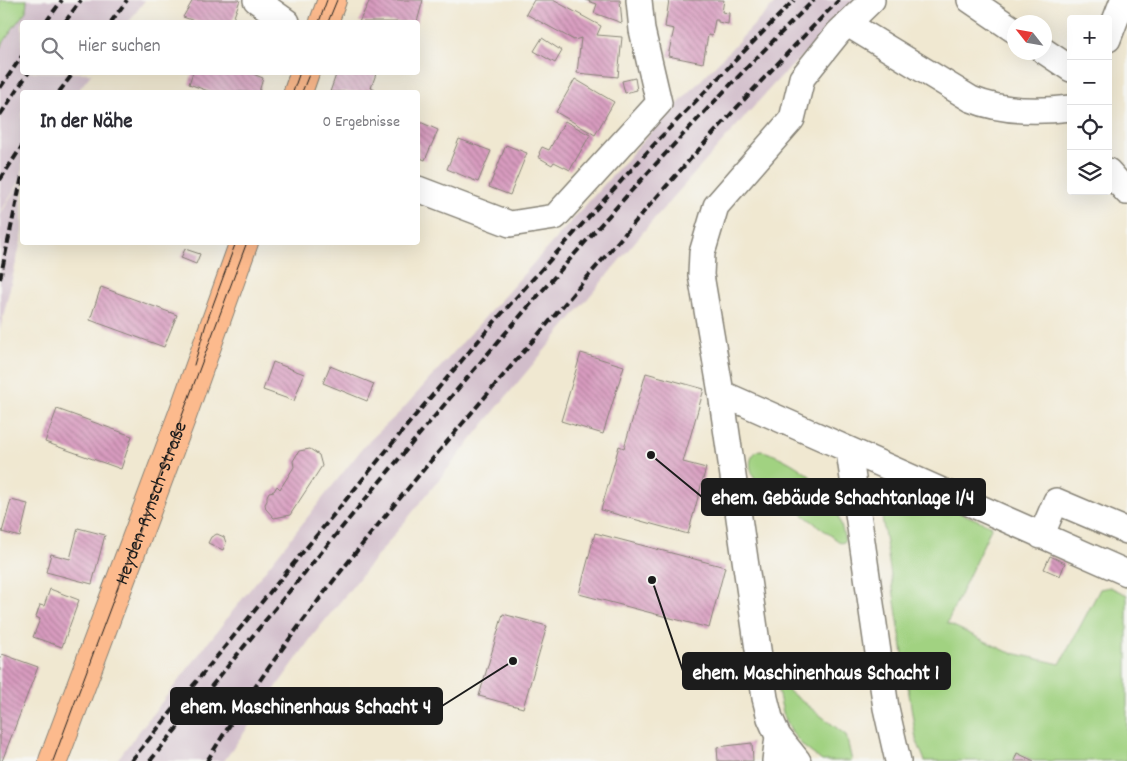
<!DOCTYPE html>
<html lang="de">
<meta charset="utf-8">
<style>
body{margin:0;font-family:Dekko,sans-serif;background:#f7f7f7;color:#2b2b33}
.controls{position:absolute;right:15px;top:15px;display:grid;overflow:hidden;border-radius:5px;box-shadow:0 5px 20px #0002}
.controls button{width:45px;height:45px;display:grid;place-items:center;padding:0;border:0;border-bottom:1px solid #e1e1e2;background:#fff;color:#2b2b33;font:25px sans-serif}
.compass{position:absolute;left:1007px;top:15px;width:45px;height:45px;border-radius:50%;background:#fff;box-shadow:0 5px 20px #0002;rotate:301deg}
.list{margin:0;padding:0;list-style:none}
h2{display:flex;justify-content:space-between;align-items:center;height:65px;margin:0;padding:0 20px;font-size:21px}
h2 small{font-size:16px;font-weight:400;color:#7c7c81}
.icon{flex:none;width:28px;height:28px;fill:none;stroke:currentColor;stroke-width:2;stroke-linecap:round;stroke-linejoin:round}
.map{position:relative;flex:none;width:1127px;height:761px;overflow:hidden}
.search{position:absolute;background:#fff;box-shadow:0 5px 20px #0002;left:20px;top:20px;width:400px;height:55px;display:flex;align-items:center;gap:12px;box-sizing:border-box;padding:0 18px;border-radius:5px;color:#7c7c81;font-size:19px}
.panel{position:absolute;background:#fff;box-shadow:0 5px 20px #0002;left:20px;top:90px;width:400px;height:155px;border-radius:5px}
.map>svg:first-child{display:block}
.railway{fill:#d1bdca}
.grass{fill:#a1d281;stroke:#5e774e}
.building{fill:url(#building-back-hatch)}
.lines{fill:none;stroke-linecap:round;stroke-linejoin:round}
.minor-casing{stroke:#868276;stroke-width:28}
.major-casing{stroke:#868276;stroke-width:30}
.minor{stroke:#fff;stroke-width:25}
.major{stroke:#fcba8d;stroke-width:28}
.tram{stroke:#1c1c1c;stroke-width:1}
.rail{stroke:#1c1c1c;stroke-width:4;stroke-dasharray:8 4;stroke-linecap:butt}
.labels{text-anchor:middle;stroke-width:4;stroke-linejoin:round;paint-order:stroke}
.street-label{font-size:20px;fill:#1c1c1c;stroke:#f6f6f2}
.leader{fill:none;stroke:#1c1c1c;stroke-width:2}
.callout-dot{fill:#1c1c1c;stroke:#f6f6f2;stroke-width:2}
.callout{fill:#1c1c1c;stroke:#1c1c1c;stroke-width:2}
.callout-label{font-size:21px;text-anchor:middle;font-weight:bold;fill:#fff}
</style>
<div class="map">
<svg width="1127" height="761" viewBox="0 0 1127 761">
<defs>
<pattern id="building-back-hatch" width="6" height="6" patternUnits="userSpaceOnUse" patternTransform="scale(1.25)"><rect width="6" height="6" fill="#d89bbf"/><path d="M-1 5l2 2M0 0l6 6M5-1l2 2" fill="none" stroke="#ae7e9a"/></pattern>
</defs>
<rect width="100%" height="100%" fill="#f6f6f2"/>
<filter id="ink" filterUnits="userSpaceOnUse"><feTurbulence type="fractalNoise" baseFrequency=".02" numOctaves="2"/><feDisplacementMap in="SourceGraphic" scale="10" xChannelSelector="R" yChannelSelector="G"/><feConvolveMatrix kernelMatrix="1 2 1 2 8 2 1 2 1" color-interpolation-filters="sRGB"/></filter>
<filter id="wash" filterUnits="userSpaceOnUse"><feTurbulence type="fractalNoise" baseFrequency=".0096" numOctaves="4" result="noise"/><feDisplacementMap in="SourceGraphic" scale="20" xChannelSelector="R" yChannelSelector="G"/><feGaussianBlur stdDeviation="1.12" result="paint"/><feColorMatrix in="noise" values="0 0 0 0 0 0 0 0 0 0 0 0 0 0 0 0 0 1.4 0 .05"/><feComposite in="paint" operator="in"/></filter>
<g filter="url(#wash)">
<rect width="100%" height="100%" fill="#f0e8d1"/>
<!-- railway -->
<path class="railway" d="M 27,0 L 145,0 L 129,22 L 22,22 L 22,72 L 92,73 L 77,92 L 22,92 L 22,178 L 0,213 L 0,48 L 13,28 L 26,11 Z
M 778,0 L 858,0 L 773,85 L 654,219 L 509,393 L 314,634 L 224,761 L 116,761 L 228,617 L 365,445 L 401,411 L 652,131 Z
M 22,180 L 22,237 L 0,330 L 0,215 Z"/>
<!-- grass -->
<path class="grass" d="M 0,0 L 27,0 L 26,11 L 13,28 L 0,48 Z
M 759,450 C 785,456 820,478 833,503 C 838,514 842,527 845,540 L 844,542 L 841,543 L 754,478 C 749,467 748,456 759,450 Z
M 884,481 L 992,526 L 947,623 L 1008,652 L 1060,664 L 1100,589 L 1110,587 L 1127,595 L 1127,761 L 1034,761 L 1017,753 L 1014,761 L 925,761 L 916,739 L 878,491 L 880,485 Z
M 779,686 L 782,686 L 846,735 L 852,761 L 822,761 L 804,747 L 793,734 L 784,716 L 777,688 Z"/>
<g id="blocks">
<!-- building -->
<path class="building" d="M 193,0 L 240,0 L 232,22 L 197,22 L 183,17 Z
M 370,0 L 423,0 L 417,22 L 359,22 Z
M 534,0 L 553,0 L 601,26 L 597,35 L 622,37 L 618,77 L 577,73 L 581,38 L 574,40 L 526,14 Z
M 585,0 L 620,0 L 622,23 L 594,13 L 597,4 Z
M 669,0 L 724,0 L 722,12 L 729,13 L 728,24 L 718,22 L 718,20 L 715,20 L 712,36 L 708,35 L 703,63 L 668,56 L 674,29 L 665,27 Z
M 542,38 L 562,51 L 555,63 L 534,51 Z
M 193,72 L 248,72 L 263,78 L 259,92 L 211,92 L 189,84 Z
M 337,72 L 371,72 L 376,74 L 371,88 L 375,90 L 374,92 L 330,92 Z
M 635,78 L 637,90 L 625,93 L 622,81 Z
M 575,79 L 614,102 L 595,135 L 556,112 Z
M 418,121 L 438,130 L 425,160 L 418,157 Z
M 565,121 L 590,135 L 570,170 L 554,162 L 552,165 L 538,157 L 540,154 L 539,153 L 542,147 L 549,150 Z
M 459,139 L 491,151 L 478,182 L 447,169 Z
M 506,145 L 527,153 L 510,195 L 489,187 Z
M 185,249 L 200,254 L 196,264 L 181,258 Z
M 101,287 L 177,315 L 164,347 L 90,320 Z
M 581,353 L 624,366 L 603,434 L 561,421 Z
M 273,362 L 304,374 L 294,401 L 263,390 Z
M 330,366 L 374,384 L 367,401 L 323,383 Z
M 646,373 L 704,389 L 683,462 L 706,468 L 688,534 L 601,510 L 619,446 L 624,448 Z
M 57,409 L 132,436 L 121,469 L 45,442 Z
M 310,449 L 319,455 L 322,466 L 290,515 L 274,518 L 266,509 L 265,504 L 267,501 L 267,496 L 269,492 L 274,491 L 277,486 L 280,489 L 294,467 L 293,461 L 299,451 Z
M 11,500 L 28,504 L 20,537 L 2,532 Z
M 78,528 L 105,535 L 92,584 L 46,572 L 51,554 L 70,559 Z
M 595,533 L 725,567 L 709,628 L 579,594 Z
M 217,534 L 224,537 L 226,543 L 223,550 L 208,543 L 211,537 Z
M 1050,556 L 1065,563 L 1060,576 L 1044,569 Z
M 50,589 L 79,600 L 62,647 L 33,637 L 40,619 L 36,617 L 40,605 L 44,606 Z
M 503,614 L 547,626 L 523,708 L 479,696 Z
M 2,654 L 38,667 L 2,761 L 0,761 L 0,661 Z
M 752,743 L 753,761 L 718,761 L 717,747 Z
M 1017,753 L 1034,761 L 1014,761 Z"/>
</g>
</g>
<g filter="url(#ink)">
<use href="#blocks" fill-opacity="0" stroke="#868276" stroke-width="1"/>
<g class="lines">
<defs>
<path id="minor" d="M 256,0 L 287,22
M 970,0 L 1014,30
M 848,24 L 971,99 C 1002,112 1038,112 1071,108
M 1108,39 L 1123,0
M 1044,51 L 1071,69
M 1108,171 L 1127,192
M 418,189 L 510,224 L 555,217 L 659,103 L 642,30 L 639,0
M 721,393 L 1127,573
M 849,451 L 886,708 L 898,761
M 1041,536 L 1056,501 L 1127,531
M 778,736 L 798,761
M 775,761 L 778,736 L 770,718 L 765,698 L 721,393 L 701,275 L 702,253 L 716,206 L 792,119 L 802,78 L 838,33 L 872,0"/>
<g id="major">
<path d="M 324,22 L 332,0"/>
<path d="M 298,92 L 305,72"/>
<path id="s1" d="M 53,761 L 182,416 L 244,242"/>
</g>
</defs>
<!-- minor casing -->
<use href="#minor" class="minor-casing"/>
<!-- major casing -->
<use href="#major" class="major-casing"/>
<!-- minor -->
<use href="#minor" class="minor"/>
<!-- major -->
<use href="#major" class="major"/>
<!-- tram -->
<path class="tram" d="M 319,22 L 327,0
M 328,22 L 337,0
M 293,92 L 300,72
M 302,92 L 310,72
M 194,365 L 206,324 L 236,242
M 53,761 L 247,242"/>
<!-- rail -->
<path class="rail" d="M 46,22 L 62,0
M 65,22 L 81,0
M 111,22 L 127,0
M 0,88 L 22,56
M 59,92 L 74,72
M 0,115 L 29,72
M 0,180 L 22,146
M 0,279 L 22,176
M 131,761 L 414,417 L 496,320 L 659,139 L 794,0
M 150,761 C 364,501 574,237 814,0
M 207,761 C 293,621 401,496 507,371 C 615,245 722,118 839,0"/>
</g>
</g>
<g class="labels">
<!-- street labels -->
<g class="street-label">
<text dy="7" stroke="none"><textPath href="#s1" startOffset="276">Heyden-Rynsch-Straße</textPath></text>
</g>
</g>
<!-- callouts -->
<path class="leader" d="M651 455L702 497M652 580L683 671M513 661L442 706"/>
<g class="callout-dot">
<circle cx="651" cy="455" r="5"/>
<circle cx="652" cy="580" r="5"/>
<circle cx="513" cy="661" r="5"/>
</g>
<g class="callout">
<rect x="702" y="479" width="283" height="36" rx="5"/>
<rect x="683" y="653" width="267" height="36" rx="5"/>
<rect x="171" y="688" width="271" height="36" rx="5"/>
</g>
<g class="callout-label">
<text x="843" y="504">ehem. Gebäude Schachtanlage 1/4</text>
<text x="816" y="679">ehem. Maschinenhaus Schacht 1</text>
<text x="306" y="713">ehem. Maschinenhaus Schacht 4</text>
</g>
</svg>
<div class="controls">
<button>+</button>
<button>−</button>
<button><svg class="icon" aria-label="locate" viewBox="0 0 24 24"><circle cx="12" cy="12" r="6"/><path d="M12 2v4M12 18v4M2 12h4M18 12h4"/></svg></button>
<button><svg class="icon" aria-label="layers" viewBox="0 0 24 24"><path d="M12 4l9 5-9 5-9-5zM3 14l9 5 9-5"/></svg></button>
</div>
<svg class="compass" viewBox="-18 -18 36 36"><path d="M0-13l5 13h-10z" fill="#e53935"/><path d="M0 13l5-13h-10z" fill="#7c7c81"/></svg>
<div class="search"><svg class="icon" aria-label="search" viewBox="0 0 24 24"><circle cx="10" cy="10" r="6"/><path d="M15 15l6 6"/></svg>Hier suchen</div>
<section class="panel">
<h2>In der Nähe<small>0 Ergebnisse</small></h2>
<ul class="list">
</ul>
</section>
</div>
